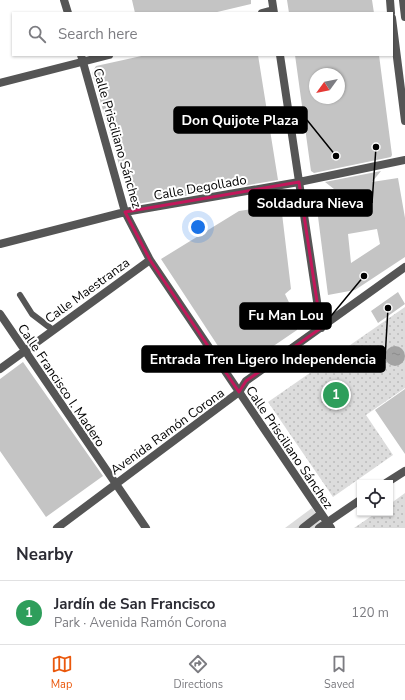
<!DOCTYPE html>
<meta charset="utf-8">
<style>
body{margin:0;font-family:"Nunito Sans",sans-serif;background:#f7f7f7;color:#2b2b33}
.controls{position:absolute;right:12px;bottom:12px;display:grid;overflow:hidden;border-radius:0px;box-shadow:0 1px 3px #0004}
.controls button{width:36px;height:36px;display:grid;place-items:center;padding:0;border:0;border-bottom:1px solid #e1e1e2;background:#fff;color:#2b2b33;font:20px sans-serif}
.compass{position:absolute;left:309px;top:68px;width:36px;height:36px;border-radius:50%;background:#fff;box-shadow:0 1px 3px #0004;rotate:237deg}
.you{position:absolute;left:198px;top:227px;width:14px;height:14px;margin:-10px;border:3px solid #fff;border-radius:50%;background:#1a73e8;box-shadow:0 0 0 6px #1a73e833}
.badge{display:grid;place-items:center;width:26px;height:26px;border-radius:50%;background:#ea580c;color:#fff;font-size:13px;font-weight:700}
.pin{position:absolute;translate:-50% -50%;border:2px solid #fff;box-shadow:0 1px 4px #0006}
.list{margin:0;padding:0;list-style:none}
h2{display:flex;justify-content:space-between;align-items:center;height:52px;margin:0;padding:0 16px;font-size:17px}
h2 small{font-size:13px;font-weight:400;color:#7c7c81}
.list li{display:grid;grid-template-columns:26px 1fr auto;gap:12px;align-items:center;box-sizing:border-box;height:64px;padding:0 16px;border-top:1px solid #e1e1e2}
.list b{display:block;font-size:15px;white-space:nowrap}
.list p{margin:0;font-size:13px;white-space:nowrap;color:#7c7c81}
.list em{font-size:13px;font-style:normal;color:#7c7c81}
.icon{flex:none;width:22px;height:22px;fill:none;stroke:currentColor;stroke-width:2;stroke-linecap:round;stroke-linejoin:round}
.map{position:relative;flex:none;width:405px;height:528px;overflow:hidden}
.search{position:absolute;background:#fff;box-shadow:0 1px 3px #0004;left:12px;right:12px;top:12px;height:44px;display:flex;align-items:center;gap:10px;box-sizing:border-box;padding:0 14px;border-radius:0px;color:#7c7c81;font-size:15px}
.sheet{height:116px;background:#fff}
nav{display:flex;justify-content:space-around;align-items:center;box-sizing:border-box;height:56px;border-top:1px solid #e1e1e2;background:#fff;font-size:11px;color:#7c7c81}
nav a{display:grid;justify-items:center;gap:2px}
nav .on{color:#ea580c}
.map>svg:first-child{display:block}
.park{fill:url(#park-dots)}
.garden{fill:#dcdcdc}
.water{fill:url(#water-ripples)}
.building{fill:#c4c4c4;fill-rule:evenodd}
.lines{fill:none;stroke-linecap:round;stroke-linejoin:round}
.service{stroke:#555;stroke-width:6}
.pedestrian{stroke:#555;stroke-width:8}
.minor{stroke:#555;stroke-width:8}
.marked{fill:none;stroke:#c2185b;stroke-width:3;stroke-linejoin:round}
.labels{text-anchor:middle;stroke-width:4;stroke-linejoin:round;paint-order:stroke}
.street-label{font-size:13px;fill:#000;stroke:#fff}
.leader{fill:none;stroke:#000;stroke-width:1.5}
.callout-dot{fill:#000;stroke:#fff;stroke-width:1.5}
.callout{fill:#000;stroke:#000;stroke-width:1.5}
.callout-label{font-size:14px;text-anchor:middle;font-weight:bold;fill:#fff}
</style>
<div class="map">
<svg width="405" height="528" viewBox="0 0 405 528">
<defs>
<pattern id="park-dots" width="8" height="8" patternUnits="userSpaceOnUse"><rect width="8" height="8" fill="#dcdcdc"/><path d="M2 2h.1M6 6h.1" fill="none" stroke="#bbb" stroke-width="1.8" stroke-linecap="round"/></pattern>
<pattern id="water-ripples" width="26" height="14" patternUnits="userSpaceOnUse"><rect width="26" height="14" fill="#a3a3a3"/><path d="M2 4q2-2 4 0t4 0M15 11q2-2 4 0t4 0" fill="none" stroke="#8b8b8b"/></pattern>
</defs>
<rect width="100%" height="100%" fill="#fff"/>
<!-- park -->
<path class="park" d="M 405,307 L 405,388 L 366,415 L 393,455 L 333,497 L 268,402 Z
M 405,493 L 405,528 L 354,528 L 376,513 L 390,513 L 390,504 Z"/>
<!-- garden -->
<path class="garden" d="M 312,508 L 326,528 L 285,528 Z"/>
<!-- water -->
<path class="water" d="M385 356a10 10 0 1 1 20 0a10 10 0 1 1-20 0Z"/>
<!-- building -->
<path class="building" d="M 132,0 L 251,0 L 251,4 L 213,13 L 135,13 Z
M 287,0 L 372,0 L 374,13 L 289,13 Z
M 146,55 L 258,55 L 278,180 L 131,205 L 92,73 L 96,66 Z
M 295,55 L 379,55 L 392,155 L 391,157 L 314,173 L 311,171 ZM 315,74 L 339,74 L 339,98 L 315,98 Z
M 381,171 L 372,182 L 398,178 L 405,218 L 405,257 L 355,290 L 328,295 L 315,193 L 334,189 L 325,182 ZM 377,229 L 380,244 L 351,263 L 348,234 Z
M 281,205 L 291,289 L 285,294 L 295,315 L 297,330 L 235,372 L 161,259 L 239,211 Z
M 398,292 L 405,304 L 378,323 L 371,311 Z
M 23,362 L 103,476 L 46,517 L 0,451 L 0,379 Z
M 405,389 L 405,454 L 375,410 Z"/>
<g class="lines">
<!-- service -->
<path class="service" d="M 20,295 L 32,314 L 53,330"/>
<!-- pedestrian -->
<path class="pedestrian" d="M 386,483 L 405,471
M 319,528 L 360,500"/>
<!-- minor -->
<path class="minor" d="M 64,0 L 68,13
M 272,0 L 274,13
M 390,0 L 391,13
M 403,0 L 405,17
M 262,13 L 273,10
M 392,18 L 405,121
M 81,55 L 125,212 L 150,260 L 331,528
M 280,55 L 321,328
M 0,83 L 109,55
M 0,244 L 125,212 L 299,182 L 405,160
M 0,314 L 146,528
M 0,369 L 150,260
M 57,528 L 239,392 L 246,381 L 405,267
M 303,528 L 321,514"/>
</g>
<!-- marked area -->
<path class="marked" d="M 299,182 L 321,328 L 246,381 L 239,392 L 150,260 L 125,212 Z"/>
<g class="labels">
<!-- street labels -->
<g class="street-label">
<text transform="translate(118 138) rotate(74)" y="5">Calle Prisciliano Sánchez</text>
<text transform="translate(200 187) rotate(-10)" y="5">Calle Degollado</text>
<text transform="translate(87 290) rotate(-36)" y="5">Calle Maestranza</text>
<text transform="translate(62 385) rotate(56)" y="5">Calle Francisco I. Madero</text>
<text transform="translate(167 431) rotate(-36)" y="5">Avenida Ramón Corona</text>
<text transform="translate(290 447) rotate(56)" y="5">Calle Prisciliano Sánchez</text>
</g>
</g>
<!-- callouts -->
<path class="leader" d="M336 156L307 120M376 147L372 203M364 276L331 316M388 308L385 359"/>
<g class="callout-dot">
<circle cx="336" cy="156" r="4"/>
<circle cx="376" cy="147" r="4"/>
<circle cx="364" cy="276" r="4"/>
<circle cx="388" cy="308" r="4"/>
</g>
<g class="callout">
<rect x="174" y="107" width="133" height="26" rx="4"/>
<rect x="249" y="190" width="123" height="26" rx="4"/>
<rect x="240" y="303" width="91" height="26" rx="4"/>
<rect x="142" y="346" width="243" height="26" rx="4"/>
</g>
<g class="callout-label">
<text x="240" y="125">Don Quijote Plaza</text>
<text x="310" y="208">Soldadura Nieva</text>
<text x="286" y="320">Fu Man Lou</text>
<text x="263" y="364">Entrada Tren Ligero Independencia</text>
</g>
</svg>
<div class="controls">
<button><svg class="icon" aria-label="locate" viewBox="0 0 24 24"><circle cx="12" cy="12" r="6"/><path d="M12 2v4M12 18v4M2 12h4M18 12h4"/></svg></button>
</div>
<svg class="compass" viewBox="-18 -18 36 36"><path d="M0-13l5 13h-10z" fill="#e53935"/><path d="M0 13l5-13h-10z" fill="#7c7c81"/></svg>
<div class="you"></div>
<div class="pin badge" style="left:336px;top:395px;background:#2e9e5b">1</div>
<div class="search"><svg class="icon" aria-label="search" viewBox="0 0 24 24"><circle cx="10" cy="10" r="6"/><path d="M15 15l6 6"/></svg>Search here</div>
</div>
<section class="sheet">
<h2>Nearby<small></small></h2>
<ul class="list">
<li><span class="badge" style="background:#2e9e5b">1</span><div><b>Jardín de San Francisco</b><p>Park · Avenida Ramón Corona</p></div><em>120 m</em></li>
</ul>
</section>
<nav>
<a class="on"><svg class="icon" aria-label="map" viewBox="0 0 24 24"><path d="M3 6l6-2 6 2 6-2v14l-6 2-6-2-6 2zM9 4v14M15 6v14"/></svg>Map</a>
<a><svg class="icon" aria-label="directions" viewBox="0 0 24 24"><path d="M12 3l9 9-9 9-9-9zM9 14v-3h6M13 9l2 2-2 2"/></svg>Directions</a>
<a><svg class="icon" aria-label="saved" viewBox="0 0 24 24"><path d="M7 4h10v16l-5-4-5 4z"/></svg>Saved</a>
</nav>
